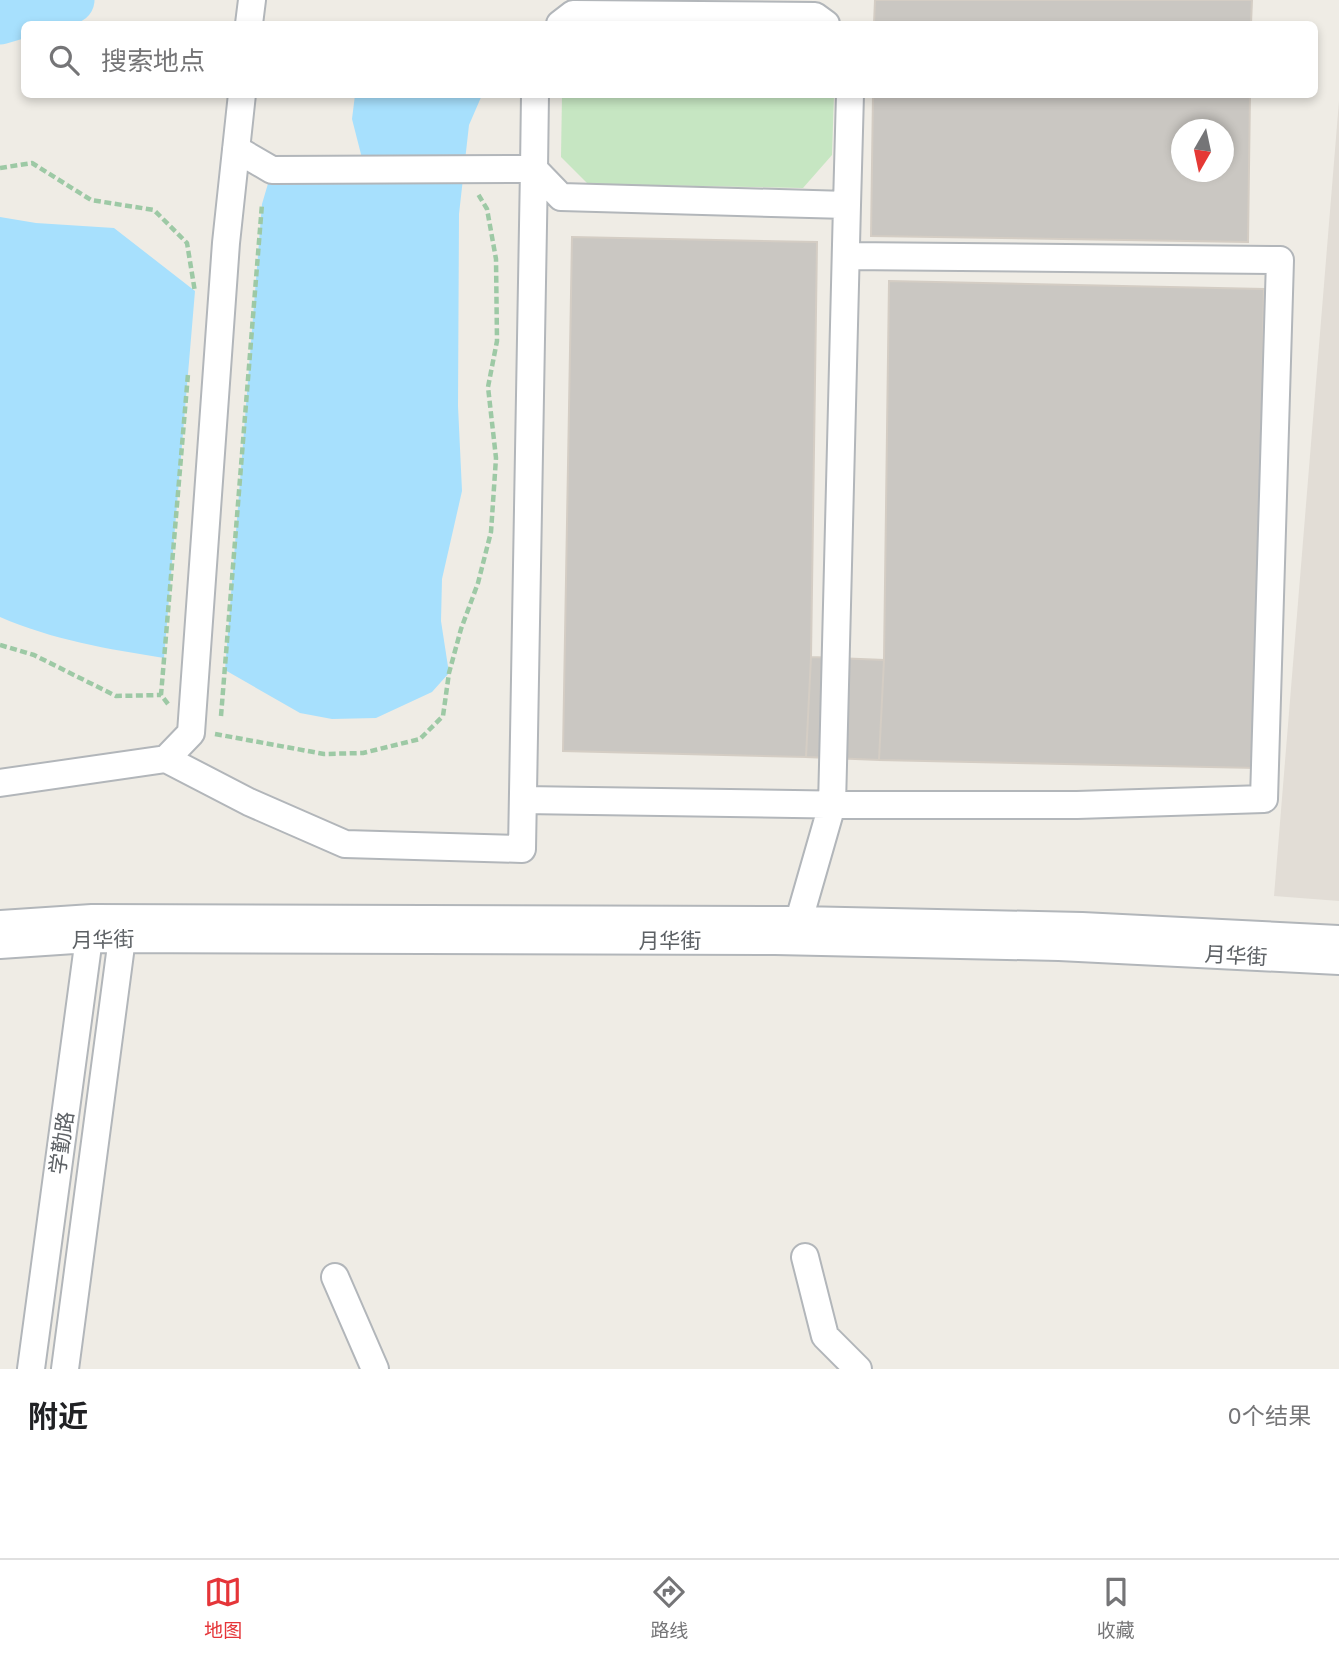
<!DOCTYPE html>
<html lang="zh">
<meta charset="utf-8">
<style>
body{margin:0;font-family:Overpass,"Noto Sans SC",sans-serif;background:#f6f6f6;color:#202124}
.compass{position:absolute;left:1171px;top:119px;width:63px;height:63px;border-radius:50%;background:#fff;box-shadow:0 4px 10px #0003;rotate:189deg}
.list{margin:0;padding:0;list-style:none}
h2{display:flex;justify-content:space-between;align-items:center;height:91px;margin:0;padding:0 28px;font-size:30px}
h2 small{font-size:23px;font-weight:400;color:#757577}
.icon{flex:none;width:38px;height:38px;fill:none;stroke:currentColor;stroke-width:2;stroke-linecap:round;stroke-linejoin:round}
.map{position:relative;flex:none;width:1339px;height:1369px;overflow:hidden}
.search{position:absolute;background:#fff;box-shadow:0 4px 10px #0003;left:21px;right:21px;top:21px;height:77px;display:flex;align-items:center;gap:18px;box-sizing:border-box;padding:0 24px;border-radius:10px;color:#757577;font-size:26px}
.sheet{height:189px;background:#fff}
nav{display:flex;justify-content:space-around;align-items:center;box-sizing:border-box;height:98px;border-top:2px solid #e0e0e0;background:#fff;font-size:19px;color:#757577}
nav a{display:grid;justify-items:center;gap:4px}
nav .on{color:#e53539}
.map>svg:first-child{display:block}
.education{fill:#e2ddd6}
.green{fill:#c6e6c2}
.water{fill:#a7e0fd}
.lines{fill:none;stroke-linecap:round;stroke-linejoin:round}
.river{stroke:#a7e0fd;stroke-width:47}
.building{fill:#cac7c2;stroke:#d4cdc4;stroke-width:2;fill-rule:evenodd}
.minor-casing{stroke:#b2b6ba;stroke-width:30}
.path{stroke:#9dc9a5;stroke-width:4.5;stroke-dasharray:7 3.5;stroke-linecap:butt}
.minor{stroke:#fff;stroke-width:26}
.labels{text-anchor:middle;stroke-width:5;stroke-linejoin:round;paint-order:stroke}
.street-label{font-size:21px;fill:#5d6165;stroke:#fff}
</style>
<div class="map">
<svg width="1339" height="1369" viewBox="0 0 1339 1369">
<rect width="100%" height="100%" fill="#efece5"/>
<!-- education -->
<path class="education" d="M 1339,101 L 1339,901 L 1274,896 Z"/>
<!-- green -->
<path class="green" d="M 562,95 L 834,95 L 832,155 L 803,188 L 588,184 L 561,157 Z"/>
<!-- water -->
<path class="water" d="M 355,95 L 482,95 L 469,125 L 459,214 L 458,406 L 462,491 L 442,579 L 441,621 L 449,673 L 432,692 L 376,718 L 332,719 L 300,713 L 225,670 L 262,204 L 272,170 L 365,170 L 352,119 Z
M 0,217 L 36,223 L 114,228 L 195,291 L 164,658 C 108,649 53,640 0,617 Z"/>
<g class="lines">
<!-- river -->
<path class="river" d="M 0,21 L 71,0"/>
</g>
<!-- building -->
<path class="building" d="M 875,0 L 1252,0 L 1251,24 L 874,24 Z
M 873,94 L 1250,94 L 1248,242 L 871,236 ZM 1182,130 L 1224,130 L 1224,172 L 1182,172 Z
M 572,237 L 817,242 L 811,657 L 806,757 L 563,751 Z
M 889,281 L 1264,289 L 1256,768 L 879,760 L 884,660 Z
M 811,657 L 884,660 L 879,760 L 806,757 Z"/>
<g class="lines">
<defs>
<path id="minor" d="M 249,24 L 252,0
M 560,24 L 573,14 L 815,16 L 826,24
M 535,94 L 534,169 L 561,197 L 847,205 L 850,94
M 166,759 L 249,802 L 345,844 L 522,849 L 534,169 L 272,170 L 236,149
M 0,783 L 166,759 L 191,733 L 226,243 L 242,94
M 523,800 L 857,805 L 1077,805 L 1264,799 L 1280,260 L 846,256
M 799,920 L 832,805 L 847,205
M 0,924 L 92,918 L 799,920 L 1082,926 L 1339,939
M 0,945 L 89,939 L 775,941 L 1059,947 L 1339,961
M 805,1257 L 825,1336 L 858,1369
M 335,1277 L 375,1369
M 31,1369 L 91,923
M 65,1369 L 124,923"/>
</defs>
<!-- minor casing -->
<use href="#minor" class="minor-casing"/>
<!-- path -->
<path class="path" d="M 0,168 L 32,163 L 91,200 L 154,210 L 187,243 L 195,292
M 0,645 L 34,655 L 116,696 L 161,695
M 168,704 L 161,695 L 188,374
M 221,716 L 262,204
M 215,734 L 324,754 L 363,753 L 420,739 L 443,716 L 449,673 L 461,629 L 478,583 L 491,532 L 496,458 L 488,387 L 497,341 L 496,259 L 487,209 L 478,194"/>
<!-- minor -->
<use href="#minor" class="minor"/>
</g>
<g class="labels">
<!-- street labels -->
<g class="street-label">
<text transform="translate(103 940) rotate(-1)" y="7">月华街</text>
<text x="670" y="948">月华街</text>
<text transform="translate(1236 956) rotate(3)" y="7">月华街</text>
<text transform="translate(62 1143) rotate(-82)" y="7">学勤路</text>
</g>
</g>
</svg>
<svg class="compass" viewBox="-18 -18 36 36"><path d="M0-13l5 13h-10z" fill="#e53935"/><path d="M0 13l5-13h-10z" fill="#757577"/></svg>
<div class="search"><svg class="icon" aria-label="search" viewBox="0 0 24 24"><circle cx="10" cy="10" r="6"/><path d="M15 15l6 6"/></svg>搜索地点</div>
</div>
<section class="sheet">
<h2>附近<small>0个结果</small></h2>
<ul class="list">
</ul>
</section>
<nav>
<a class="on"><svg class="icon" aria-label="map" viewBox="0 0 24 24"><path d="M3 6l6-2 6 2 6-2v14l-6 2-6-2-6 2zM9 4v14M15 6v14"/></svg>地图</a>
<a><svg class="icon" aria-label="directions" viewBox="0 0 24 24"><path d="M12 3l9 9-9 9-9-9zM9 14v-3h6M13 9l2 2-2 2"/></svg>路线</a>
<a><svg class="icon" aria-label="saved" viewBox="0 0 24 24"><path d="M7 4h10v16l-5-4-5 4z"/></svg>收藏</a>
</nav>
